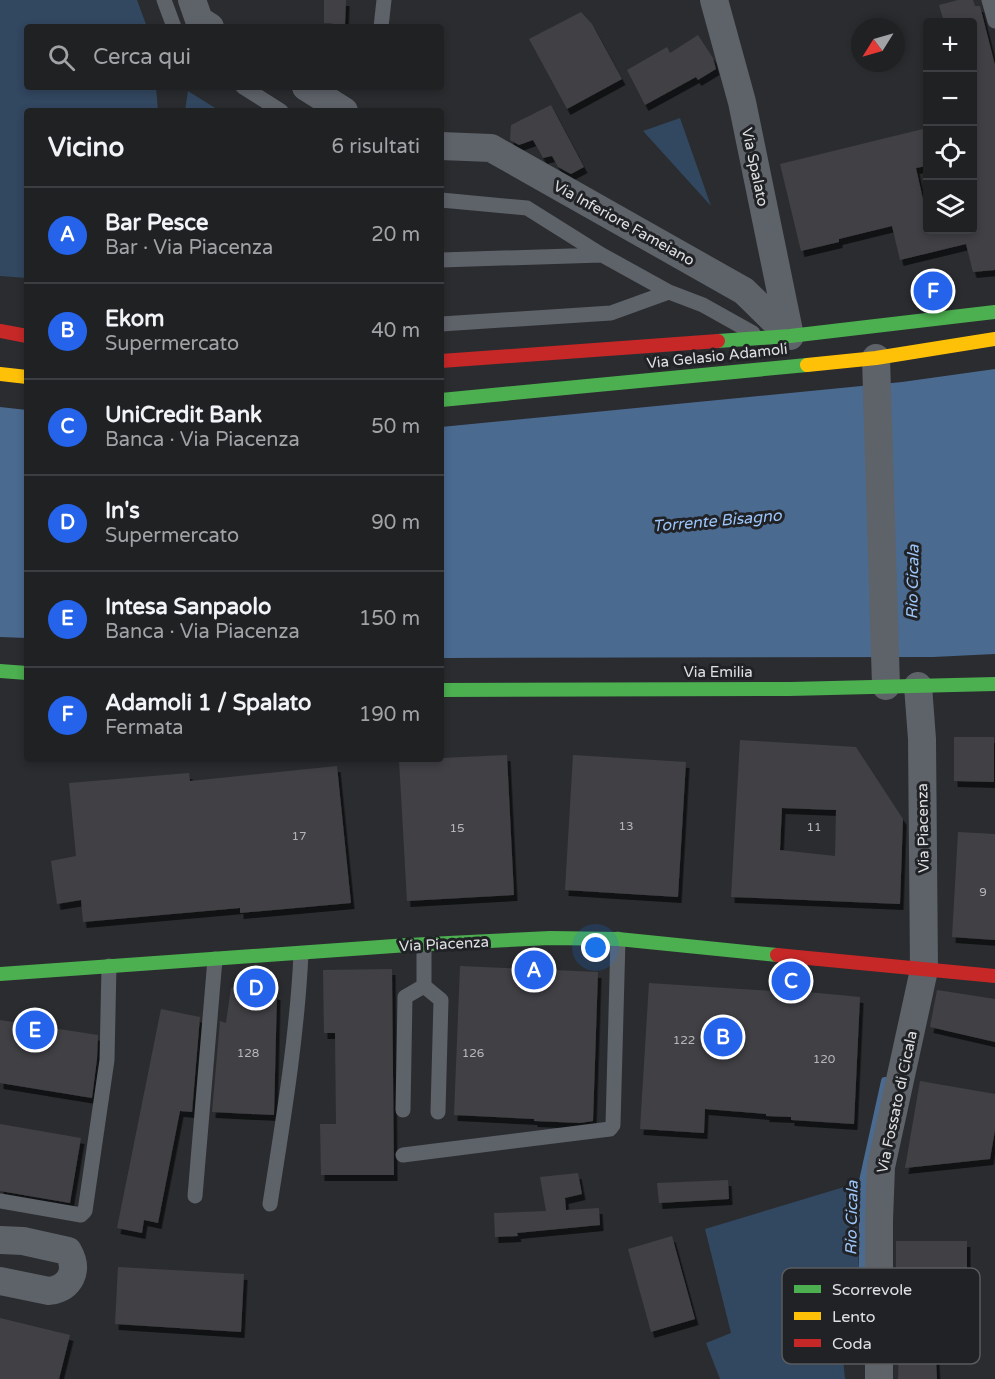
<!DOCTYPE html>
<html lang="it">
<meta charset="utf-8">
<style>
body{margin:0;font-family:"Varela Round",sans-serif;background:#2d2e30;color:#f1f3f6}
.controls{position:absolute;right:18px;top:18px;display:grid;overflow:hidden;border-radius:6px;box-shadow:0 3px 9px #0003}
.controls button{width:54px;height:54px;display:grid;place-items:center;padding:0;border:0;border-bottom:2px solid #3d3e41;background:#202123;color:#f1f3f6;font:30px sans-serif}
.compass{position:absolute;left:851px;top:18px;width:54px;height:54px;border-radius:50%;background:#202123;box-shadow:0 3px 9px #0003;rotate:233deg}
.you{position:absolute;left:596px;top:948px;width:21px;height:21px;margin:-15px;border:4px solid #fff;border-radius:50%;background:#1a73e8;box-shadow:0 0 0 9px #1a73e833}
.badge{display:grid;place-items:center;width:39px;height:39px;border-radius:50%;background:#2563eb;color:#fff;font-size:20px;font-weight:700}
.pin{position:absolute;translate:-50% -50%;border:3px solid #fff;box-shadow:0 2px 6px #0006}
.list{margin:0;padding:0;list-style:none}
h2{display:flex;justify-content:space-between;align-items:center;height:78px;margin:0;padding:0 24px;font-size:26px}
h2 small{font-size:20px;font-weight:400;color:#a2a3a6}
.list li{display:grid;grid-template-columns:39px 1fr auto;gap:18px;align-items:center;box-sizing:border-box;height:96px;padding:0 24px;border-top:2px solid #3d3e41}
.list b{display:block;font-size:22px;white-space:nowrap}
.list p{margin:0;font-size:20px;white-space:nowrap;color:#a2a3a6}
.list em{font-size:20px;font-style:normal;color:#a2a3a6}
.icon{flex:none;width:33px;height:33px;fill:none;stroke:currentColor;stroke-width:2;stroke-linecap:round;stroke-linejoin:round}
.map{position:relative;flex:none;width:995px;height:1379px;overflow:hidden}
.search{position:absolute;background:#202123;box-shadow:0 3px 9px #0003;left:24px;top:24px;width:420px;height:66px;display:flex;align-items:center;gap:15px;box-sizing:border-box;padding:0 21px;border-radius:6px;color:#a2a3a6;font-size:22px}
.panel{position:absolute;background:#202123;box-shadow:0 3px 9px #0003;left:24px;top:108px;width:420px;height:654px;border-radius:6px}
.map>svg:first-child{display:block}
.green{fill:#324760}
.water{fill:#4b6a90}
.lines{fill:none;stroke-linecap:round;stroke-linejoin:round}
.stream{stroke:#4b6a90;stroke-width:8}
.building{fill:#404144;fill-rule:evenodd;filter:url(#shadow)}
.lane{stroke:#5e6269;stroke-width:15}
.street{stroke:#5e6269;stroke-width:28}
.fast{stroke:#4caf50;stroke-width:14}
.slow{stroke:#ffc107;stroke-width:14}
.jam{stroke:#c62828;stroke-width:14}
.labels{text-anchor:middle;stroke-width:6;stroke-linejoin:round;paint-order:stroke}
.number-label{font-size:12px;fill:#b6b8ba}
.street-label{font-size:15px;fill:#dee0e2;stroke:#202226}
.water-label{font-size:16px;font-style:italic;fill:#9cc5f9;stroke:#202226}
.key{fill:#202226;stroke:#595b5e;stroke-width:1.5}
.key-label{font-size:16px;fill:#dee0e2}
</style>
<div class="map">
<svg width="995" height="1379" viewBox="0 0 995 1379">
<defs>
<filter id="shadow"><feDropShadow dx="3.5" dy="6" stdDeviation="0" flood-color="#0009"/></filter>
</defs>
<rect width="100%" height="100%" fill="#2a2c2f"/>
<!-- green -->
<path class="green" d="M 0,0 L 137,0 L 147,27 L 27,27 L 27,87 L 156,87 L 158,111 L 27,111 L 27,278 L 0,276 Z
M 188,91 L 220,111 L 185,111 Z
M 680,118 L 711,206 L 643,131 Z
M 854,1184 L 864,1352 L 843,1358 L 845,1379 L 720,1379 L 706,1343 L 731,1333 L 705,1229 Z"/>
<!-- water -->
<path class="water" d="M 995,369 L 995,654 L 933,657 L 441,658 L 441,427 L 902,382 Z
M 0,407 L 27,410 L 27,638 L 0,637 Z"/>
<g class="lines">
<!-- stream -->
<path class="stream" d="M 866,1290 L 863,1267 L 863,1181 L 885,1081"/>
</g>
<!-- building -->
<path class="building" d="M 324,0 L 346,0 L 345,25 L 324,23 Z
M 958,0 L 973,0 L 975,6 L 980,6 L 995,65 L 995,270 L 973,272 L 966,244 L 900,260 L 892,226 L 839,239 L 839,242 L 801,251 L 780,164 L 927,128 L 927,166 L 916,168 L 927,217 L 927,230 L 972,230 L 972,22 L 944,22 L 939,5 Z
M 581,12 L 592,24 L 622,79 L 567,109 L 529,39 Z
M 698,35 L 713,58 L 716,69 L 698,80 L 696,77 L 645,105 L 627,70 L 667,47 L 670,53 Z
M 551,105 L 584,167 L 571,174 L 558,167 L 552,156 L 543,158 L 533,140 L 519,145 L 510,140 L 511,125 Z
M 954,737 L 994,737 L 994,782 L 954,781 Z
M 740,740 L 856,747 L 903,819 L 900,904 L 731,897 ZM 782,808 L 836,810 L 835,856 L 780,850 Z
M 507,755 L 514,895 L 407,901 L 399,760 Z
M 573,755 L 686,762 L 678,897 L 565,890 Z
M 337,766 L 351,903 L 240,913 L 240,908 L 83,922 L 81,900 L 57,904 L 51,861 L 76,856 L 69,783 L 189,773 L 190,781 Z
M 958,832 L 995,834 L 995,940 L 952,937 Z
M 460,966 L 598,972 L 593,1121 L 580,1123 L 534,1121 L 534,1119 L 454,1115 Z
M 392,969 L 394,1175 L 321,1175 L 320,1124 L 336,1124 L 335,1033 L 324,1033 L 323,970 Z
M 649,983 L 772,991 L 797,991 L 860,997 L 854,1124 L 791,1120 L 791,1117 L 766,1116 L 766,1114 L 705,1109 L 704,1133 L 640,1129 Z
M 231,988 L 277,994 L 274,1115 L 212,1112 L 220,1021 L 226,1023 Z
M 937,990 L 995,999 L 995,1042 L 930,1027 Z
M 161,1009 L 200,1017 L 192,1112 L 180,1111 L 158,1223 L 144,1220 L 142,1233 L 117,1228 Z
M 0,1020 L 98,1035 L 97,1059 L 92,1098 L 0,1083 Z
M 920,1081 L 995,1094 L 995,1130 L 990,1159 L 905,1168 Z
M 0,1124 L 81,1138 L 70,1203 L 0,1191 Z
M 578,1173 L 582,1194 L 565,1198 L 566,1210 L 599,1208 L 600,1225 L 517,1233 L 518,1236 L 495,1237 L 494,1213 L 546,1211 L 540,1177 Z
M 728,1180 L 729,1199 L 659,1203 L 657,1183 Z
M 672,1236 L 695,1319 L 651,1332 L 628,1249 Z
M 896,1241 L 967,1241 L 967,1274 L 945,1274 L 945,1340 L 935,1340 L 937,1379 L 898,1379 L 899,1340 L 896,1340 Z
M 118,1267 L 244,1274 L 241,1332 L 115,1324 Z
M 0,1318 L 70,1335 L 59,1379 L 0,1379 Z"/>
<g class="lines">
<!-- lane -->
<path class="lane" d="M 164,0 L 174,27
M 989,0 L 995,21
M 381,27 L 384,0
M 243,87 L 281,111
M 441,200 L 527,208 L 602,255 L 669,292 L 703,305 L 753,333
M 441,260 L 602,255
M 441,324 L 611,313 L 669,292
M 424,945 L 424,986 L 441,1000 L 438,1112
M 403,1110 L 405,997 L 424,986
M 403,1155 L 610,1129 L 613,1125 L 618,939
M 195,1196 L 215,959
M 0,1201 L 81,1215 L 85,1211 L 107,1060 L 109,966
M 270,1204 C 283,1121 297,1038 301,954"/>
<!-- street -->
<path class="street" d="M 192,0 L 199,20 L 210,27
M 714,0 L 742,102 L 790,336
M 306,87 L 344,111
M 441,146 L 491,148 L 744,291 L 790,336
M 876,358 L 886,686
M 0,1240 L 23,1241 L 68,1251 C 79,1270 71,1288 49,1291 L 0,1281
M 879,1379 L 879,1220 L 881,1167 L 924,970 L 922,739 L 918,686"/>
<!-- fast -->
<path class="fast" d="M 718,341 L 790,336 L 995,312
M 441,400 L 807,365
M 0,671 L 27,673
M 441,690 L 790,689 L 995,684
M 0,974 L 408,945 L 550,938 L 618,939 L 777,955"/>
<!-- slow -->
<path class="slow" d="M 807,365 L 876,358 L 995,339
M 0,374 L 27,377"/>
<!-- jam -->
<path class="jam" d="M 0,331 L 27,336
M 441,361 L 718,341
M 777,955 L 995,976"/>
</g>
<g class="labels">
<!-- number labels -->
<g class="number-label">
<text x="626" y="830">13</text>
<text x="814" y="831">11</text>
<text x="457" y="832">15</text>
<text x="299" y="840">17</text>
<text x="983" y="896">9</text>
<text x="684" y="1044">122</text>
<text x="248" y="1057">128</text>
<text x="473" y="1057">126</text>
<text x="824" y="1063">120</text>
</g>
<!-- street labels -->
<g class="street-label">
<text transform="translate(755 167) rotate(78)" y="5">Via Spalato</text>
<text transform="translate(624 223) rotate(29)" y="5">Via Inferiore Fameiano</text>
<text transform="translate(717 356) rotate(-6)" y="5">Via Gelasio Adamoli</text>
<text x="718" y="677">Via Emilia</text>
<text transform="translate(923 828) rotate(-91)" y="5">Via Piacenza</text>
<text transform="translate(444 944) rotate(-3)" y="5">Via Piacenza</text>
<text transform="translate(897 1102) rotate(-78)" y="5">Via Fossato di Cicala</text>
</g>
<!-- water labels -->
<g class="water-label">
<text transform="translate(717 520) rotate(-5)" y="6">Torrente Bisagno</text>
<text transform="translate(912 582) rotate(-89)" y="6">Rio Cicala</text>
<text transform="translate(851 1218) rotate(-89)" y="6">Rio Cicala</text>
</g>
</g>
<!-- legend -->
<rect x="782" y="1268" width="198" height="96" rx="9" class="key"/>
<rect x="794" y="1285" width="27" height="8" fill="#4caf50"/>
<rect x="794" y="1312" width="27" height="8" fill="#ffc107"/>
<rect x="794" y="1339" width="27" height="8" fill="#c62828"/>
<g class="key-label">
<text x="832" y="1295">Scorrevole</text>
<text x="832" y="1322">Lento</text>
<text x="832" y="1349">Coda</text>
</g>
</svg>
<div class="controls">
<button>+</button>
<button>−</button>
<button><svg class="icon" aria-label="locate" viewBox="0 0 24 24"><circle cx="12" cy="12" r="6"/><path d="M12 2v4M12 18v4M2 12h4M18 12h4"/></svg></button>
<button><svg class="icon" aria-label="layers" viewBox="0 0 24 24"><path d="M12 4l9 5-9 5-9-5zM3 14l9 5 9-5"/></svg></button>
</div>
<svg class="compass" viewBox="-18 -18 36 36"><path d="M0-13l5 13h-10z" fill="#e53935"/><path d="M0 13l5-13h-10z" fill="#a2a3a6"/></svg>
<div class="you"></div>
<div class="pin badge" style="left:534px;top:970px">A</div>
<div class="pin badge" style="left:723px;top:1037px">B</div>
<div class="pin badge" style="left:791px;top:981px">C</div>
<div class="pin badge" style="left:256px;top:988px">D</div>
<div class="pin badge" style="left:35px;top:1030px">E</div>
<div class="pin badge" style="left:933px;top:291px">F</div>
<div class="search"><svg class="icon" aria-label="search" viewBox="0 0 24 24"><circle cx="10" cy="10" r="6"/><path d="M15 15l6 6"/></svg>Cerca qui</div>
<section class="panel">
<h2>Vicino<small>6 risultati</small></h2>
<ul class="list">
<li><span class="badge">A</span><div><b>Bar Pesce</b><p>Bar · Via Piacenza</p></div><em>20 m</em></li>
<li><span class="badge">B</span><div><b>Ekom</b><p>Supermercato</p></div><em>40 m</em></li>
<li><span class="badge">C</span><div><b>UniCredit Bank</b><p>Banca · Via Piacenza</p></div><em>50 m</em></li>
<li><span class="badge">D</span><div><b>In's</b><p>Supermercato</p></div><em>90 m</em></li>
<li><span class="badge">E</span><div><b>Intesa Sanpaolo</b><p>Banca · Via Piacenza</p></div><em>150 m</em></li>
<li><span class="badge">F</span><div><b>Adamoli 1 / Spalato</b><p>Fermata</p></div><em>190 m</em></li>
</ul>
</section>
</div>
